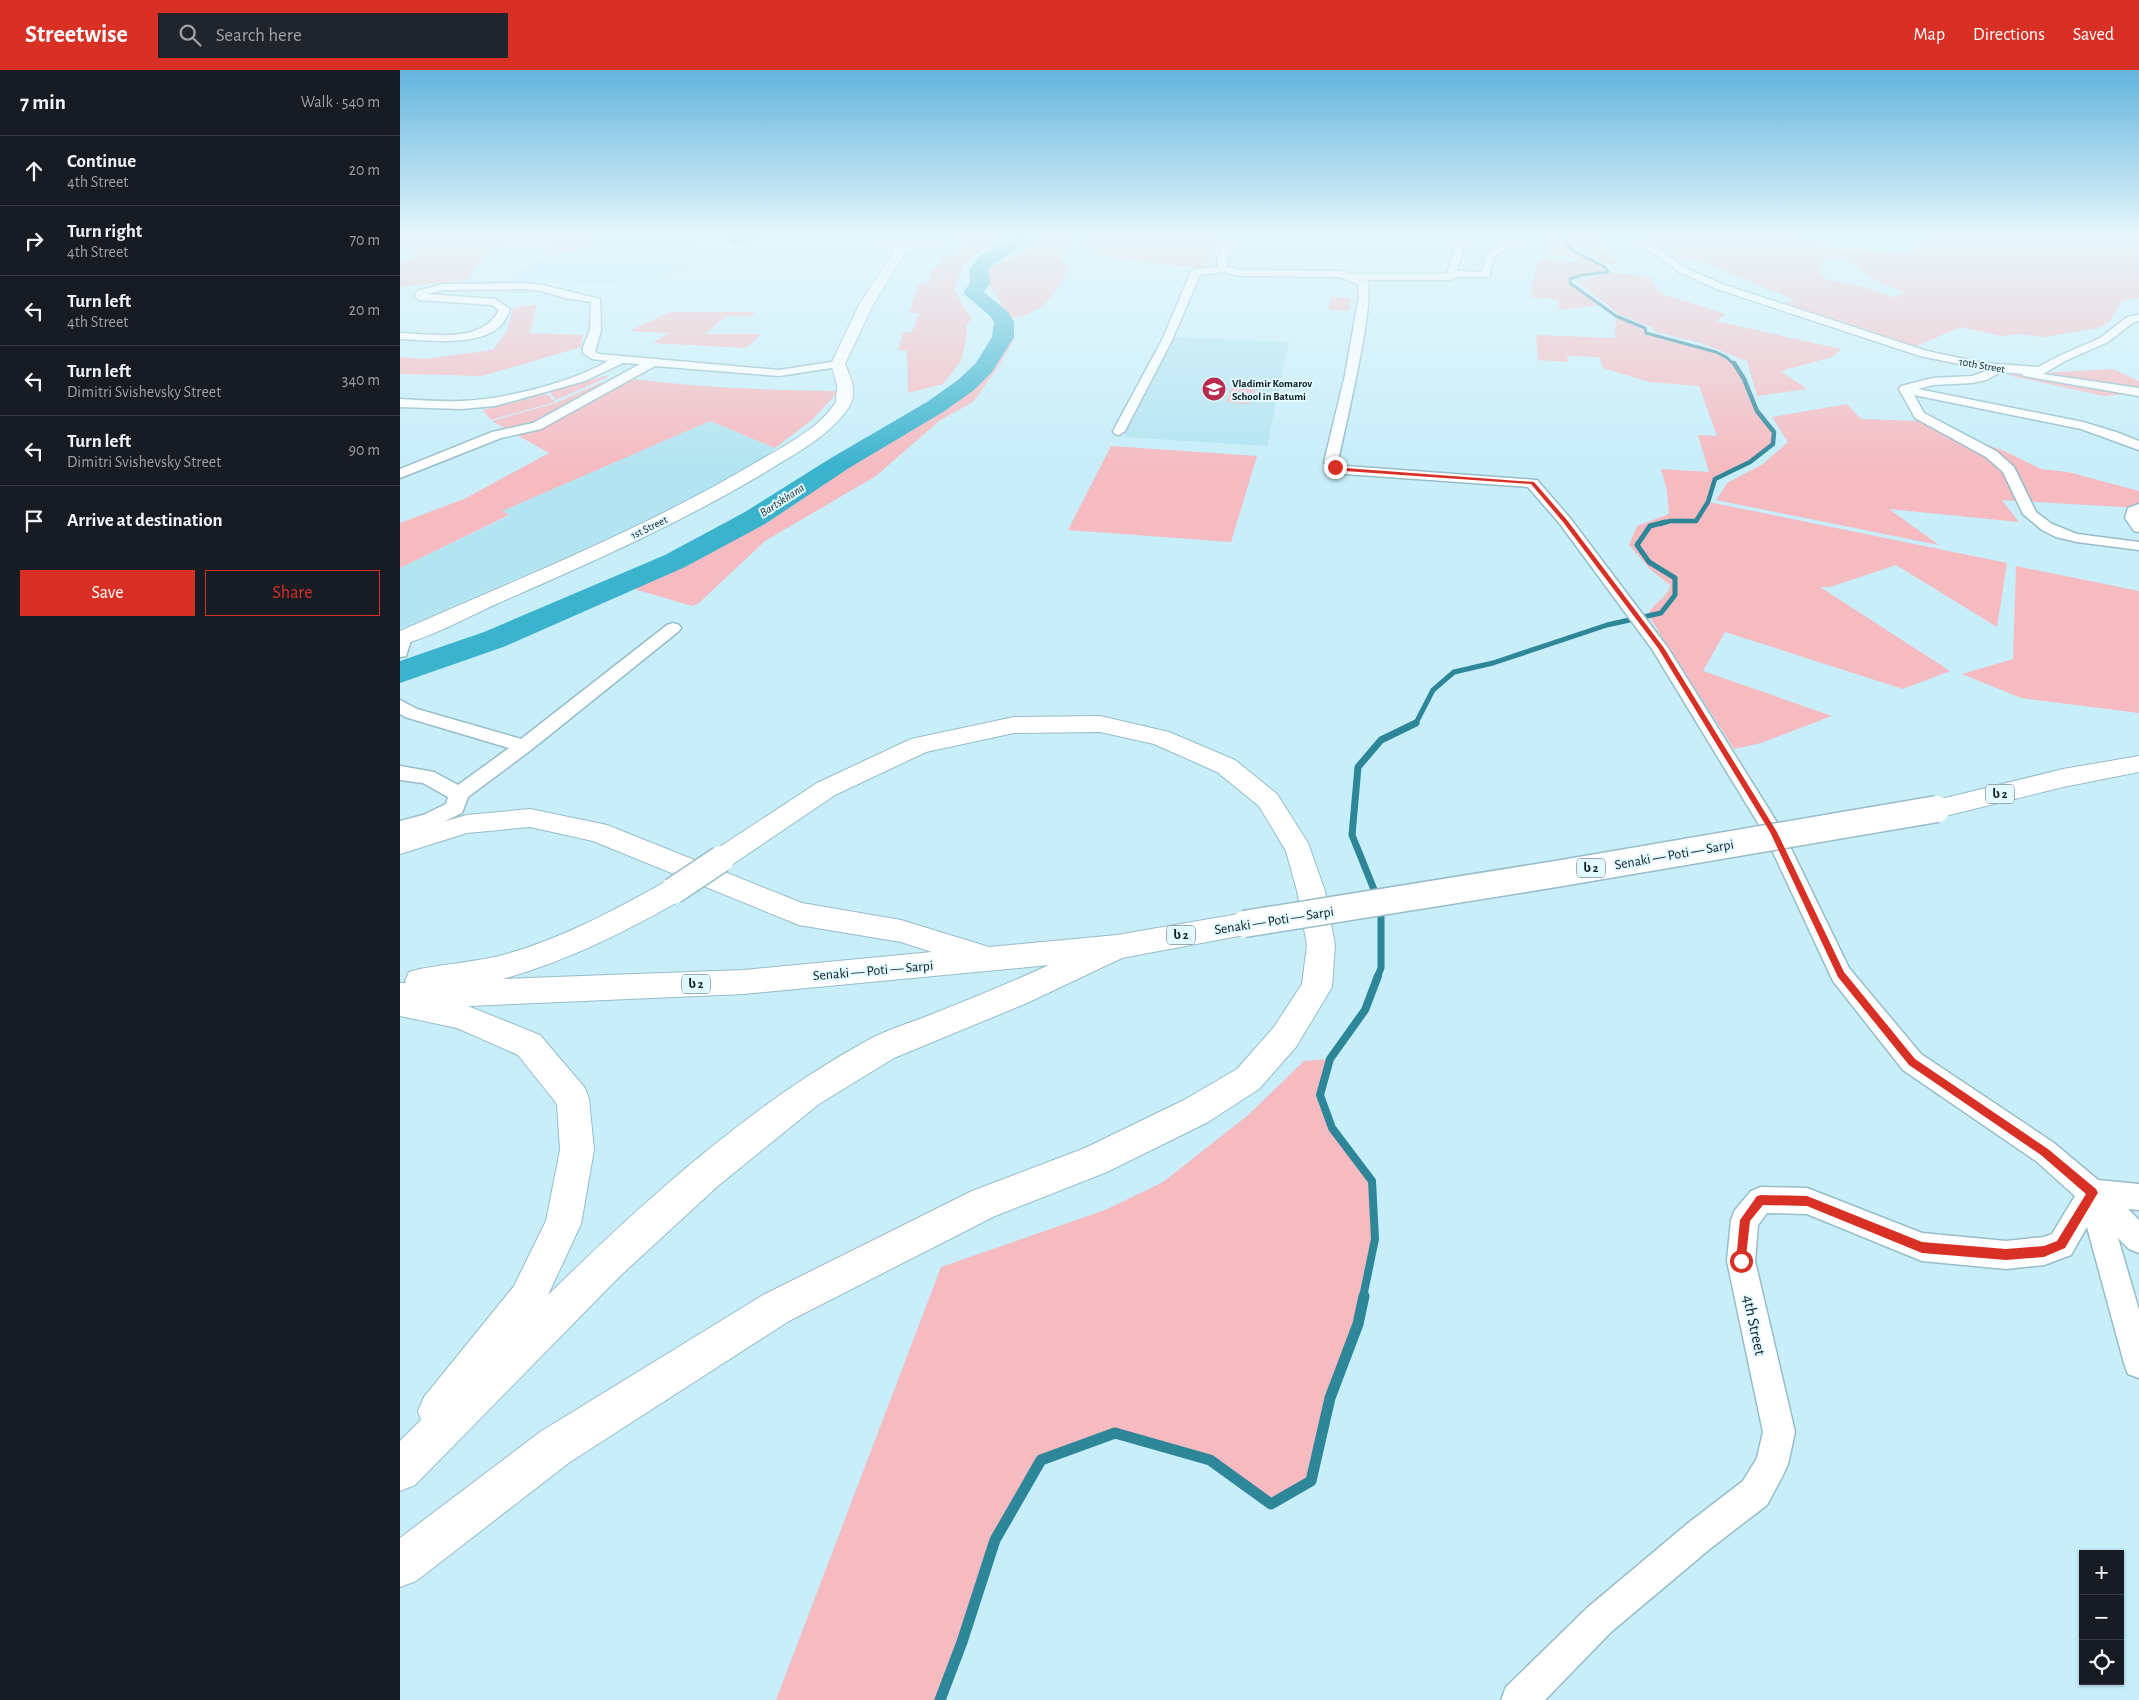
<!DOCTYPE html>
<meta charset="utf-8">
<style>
body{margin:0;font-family:"Alegreya Sans","Noto Sans Georgian",sans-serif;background:#20242c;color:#f1f3f6}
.controls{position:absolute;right:15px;bottom:15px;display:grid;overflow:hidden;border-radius:0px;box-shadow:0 1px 4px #0004}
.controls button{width:45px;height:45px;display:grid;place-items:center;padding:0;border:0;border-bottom:1px solid #363941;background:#171b24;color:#f1f3f6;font:25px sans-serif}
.stop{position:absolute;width:15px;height:15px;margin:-11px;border:4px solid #d93025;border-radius:50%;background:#fff}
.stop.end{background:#d93025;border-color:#fff;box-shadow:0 1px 5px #0008}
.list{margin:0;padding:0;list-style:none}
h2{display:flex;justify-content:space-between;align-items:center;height:65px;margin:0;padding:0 20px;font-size:21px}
h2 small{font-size:16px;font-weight:400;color:#9ea1a6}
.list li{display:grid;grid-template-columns:32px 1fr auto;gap:15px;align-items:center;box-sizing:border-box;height:70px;padding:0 20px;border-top:1px solid #363941}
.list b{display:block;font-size:19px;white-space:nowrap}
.list p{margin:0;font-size:16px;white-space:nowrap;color:#9ea1a6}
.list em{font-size:16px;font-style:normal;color:#9ea1a6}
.actions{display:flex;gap:10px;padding:15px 20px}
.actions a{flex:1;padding:11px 0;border:1px solid #d93025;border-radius:0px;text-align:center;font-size:18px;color:#d93025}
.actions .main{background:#d93025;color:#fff}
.icon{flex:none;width:28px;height:28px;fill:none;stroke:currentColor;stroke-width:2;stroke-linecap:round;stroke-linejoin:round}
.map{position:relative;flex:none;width:1739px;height:1630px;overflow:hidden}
header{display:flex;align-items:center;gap:30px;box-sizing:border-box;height:70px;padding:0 25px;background:#d93025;color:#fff}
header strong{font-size:24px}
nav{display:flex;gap:28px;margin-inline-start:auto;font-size:18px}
.search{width:350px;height:45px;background:#20242c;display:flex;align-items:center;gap:12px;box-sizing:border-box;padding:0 18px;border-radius:0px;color:#9ea1a6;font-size:19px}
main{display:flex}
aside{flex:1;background:#171b24}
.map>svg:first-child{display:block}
.built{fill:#b3e4f1}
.green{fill:#f5bbc1;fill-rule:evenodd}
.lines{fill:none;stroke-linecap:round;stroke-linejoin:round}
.stream-far5{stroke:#2e8699;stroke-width:3}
.stream-far4{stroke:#2e8699;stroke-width:4.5}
.stream-far3{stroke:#2e8699;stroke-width:5}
.stream-far2{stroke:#2e8699;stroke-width:7}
.stream-far1{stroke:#2e8699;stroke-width:8}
.stream{stroke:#2e8699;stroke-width:11}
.river{fill:#3cb3cd;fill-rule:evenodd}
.minor-casing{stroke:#97bdc7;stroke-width:3}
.secondary-casing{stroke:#97bdc7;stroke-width:2}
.trunk-casing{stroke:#97bdc7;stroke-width:2}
.minor{fill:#fff;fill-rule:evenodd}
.secondary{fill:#fff;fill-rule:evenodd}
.trunk{fill:#fff;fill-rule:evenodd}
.trunk-bridge-casing{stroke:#97bdc7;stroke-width:29;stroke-linecap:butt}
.trunk-bridge{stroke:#fff;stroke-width:26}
.wall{fill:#0c6273}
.shaded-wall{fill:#0a505e}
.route{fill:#d93025}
.labels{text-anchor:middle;stroke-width:4;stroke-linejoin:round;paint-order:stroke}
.far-street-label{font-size:11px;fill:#0d1c1f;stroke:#e1f9ff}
.far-poi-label{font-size:11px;font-weight:bold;fill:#0d1c1f;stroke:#e1f9ff;text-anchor:start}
.far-water-label{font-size:12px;font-style:italic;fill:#182d32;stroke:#e1f9ff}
.shield{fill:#e1f9ff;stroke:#4d5e62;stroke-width:1}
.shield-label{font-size:12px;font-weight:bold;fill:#0d1c1f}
.street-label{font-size:14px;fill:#0d1c1f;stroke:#e1f9ff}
.near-street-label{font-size:16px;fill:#0d1c1f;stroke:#e1f9ff}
</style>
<header>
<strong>Streetwise</strong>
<div class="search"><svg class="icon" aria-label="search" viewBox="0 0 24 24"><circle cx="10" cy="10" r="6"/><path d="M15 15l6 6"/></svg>Search here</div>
<nav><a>Map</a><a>Directions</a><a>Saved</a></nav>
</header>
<main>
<aside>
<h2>7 min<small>Walk · 540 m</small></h2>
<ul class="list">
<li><svg class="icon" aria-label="ahead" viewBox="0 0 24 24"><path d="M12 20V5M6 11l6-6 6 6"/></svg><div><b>Continue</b><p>4th Street</p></div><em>20 m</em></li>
<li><svg class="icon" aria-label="right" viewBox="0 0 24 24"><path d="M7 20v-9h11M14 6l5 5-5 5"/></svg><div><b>Turn right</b><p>4th Street</p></div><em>70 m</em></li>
<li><svg class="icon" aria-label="left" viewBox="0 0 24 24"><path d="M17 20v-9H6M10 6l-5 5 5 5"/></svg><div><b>Turn left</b><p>4th Street</p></div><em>20 m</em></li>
<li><svg class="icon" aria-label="left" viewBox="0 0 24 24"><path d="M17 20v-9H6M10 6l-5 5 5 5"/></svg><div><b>Turn left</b><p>Dimitri Svishevsky Street</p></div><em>340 m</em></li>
<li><svg class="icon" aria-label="left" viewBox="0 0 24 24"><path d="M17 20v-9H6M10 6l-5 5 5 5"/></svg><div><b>Turn left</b><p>Dimitri Svishevsky Street</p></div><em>90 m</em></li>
<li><svg class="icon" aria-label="arrive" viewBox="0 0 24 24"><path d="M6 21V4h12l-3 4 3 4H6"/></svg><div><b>Arrive at destination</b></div></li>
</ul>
<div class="actions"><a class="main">Save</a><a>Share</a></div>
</aside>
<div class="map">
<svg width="1739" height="1630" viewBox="0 0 1739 1630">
<rect width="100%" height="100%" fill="#c7eef9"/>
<!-- built -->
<path class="built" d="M 191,168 L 295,168 L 298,187 L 287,196 L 289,199 L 208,214 L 192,215 L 112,204 L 148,186 L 187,177 Z
M 774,267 L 889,272 L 867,376 L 724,367 Z
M 310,351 L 375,378 L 361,392 L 255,446 L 179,481 L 0,559 L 0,498 L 109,446 L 101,441 Z"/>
<!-- green -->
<path class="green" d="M 0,168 L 189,168 L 187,177 L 148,186 L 153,173 L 115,171 L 91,179 L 65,210 L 0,217 L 0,195 L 18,183 L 0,177 Z
M 554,168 L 597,168 L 563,195 L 554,219 C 561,230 563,239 572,248 L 566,256 L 567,264 L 561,291 L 543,314 L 508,323 L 507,281 L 498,280 L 503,263 L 512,262 L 519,243 L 509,243 L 518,215 L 528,214 L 532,200 L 543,192 L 537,189 L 559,183 L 555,181 L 572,176 Z
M 639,168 L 673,168 L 659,190 L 670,196 C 651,227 647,244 607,248 L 597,226 L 584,205 C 598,187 625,187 639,168 Z
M 686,168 L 815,168 L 804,199 L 693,185 L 680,177 Z
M 1146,168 L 1163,168 L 1172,180 L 1205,197 L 1208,202 L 1182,205 L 1170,209 L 1170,213 L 1202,235 L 1159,240 L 1158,230 L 1131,227 L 1133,211 L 1140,188 L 1177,192 L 1176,188 L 1144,184 Z
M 1170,168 L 1195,168 L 1219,194 L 1209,194 L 1176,178 Z
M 1245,168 L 1399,168 L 1430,178 L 1507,182 L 1517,179 L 1526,168 L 1739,168 L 1739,228 L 1722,231 L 1709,252 L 1698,258 L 1644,267 L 1618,264 L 1601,266 L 1561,257 L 1514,277 L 1382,234 L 1395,230 L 1301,191 L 1268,186 ZM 1440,187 L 1458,196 C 1463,207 1491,216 1502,221 L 1502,225 L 1494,227 L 1456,215 L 1426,210 L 1421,203 L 1419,192 Z
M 1214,203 L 1250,207 L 1259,223 L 1326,244 L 1316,251 L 1441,279 L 1432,287 L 1381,301 L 1407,319 L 1357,326 L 1347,291 L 1301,273 L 1256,262 L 1252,257 L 1220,245 L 1178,212 C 1189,206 1202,207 1214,203 Z
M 931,227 L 951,228 L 949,241 L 928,240 Z
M 137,234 L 130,263 L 183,265 L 181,277 L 82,306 L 0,304 L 0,287 L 24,289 L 93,280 L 107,261 L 113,238 Z
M 270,242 L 355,242 L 351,246 L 326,246 L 305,264 L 362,264 L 346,278 L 253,273 L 269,263 L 229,261 Z
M 1216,246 L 1245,258 L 1246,263 C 1267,274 1319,276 1333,292 C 1346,306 1348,325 1357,341 C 1362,348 1369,355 1374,362 L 1373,374 L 1350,392 L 1316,409 L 1309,432 L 1607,493 L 1597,557 L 1496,495 L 1430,517 L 1420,517 L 1550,601 L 1503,619 L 1325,562 L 1303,601 L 1432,646 L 1361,673 L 1334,679 L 1248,545 C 1253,532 1267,530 1270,515 L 1250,499 L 1229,475 L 1237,456 L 1269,444 L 1267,421 L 1261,399 L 1309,402 L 1298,365 L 1317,366 L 1299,316 L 1249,312 L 1203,298 L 1199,287 L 1167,286 L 1168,292 L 1138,290 L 1136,265 L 1215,268 Z
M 608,265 L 615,268 L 596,300 L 573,332 L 539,351 L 476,406 L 365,471 L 299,533 L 292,536 L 224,516 L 271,497 L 360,450 L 437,404 L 573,316 L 592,291 Z
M 1713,299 L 1739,311 L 1739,323 L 1704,326 L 1607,305 Z
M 205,306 L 208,307 L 156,330 L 150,322 Z
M 234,309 C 302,318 370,320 439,321 L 413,349 L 375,378 L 310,351 L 102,441 L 109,445 L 0,498 L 0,453 L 64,429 L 149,383 L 92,351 L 156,333 L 200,313 Z
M 834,311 L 858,312 L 850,334 L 826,332 Z
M 147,324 L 155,332 L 91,350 L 83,340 Z
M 1447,334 L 1461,349 L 1519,351 L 1602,380 L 1641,399 L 1668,402 L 1739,421 L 1739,438 L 1602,430 L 1619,452 L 1489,439 L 1539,475 L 1316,430 L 1327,413 L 1363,394 L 1388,372 L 1372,347 Z
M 711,376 L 857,386 L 831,472 L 668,460 Z
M 1616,496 L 1739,521 L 1739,643 L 1621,628 L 1562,604 L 1613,589 Z
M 930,989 L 920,1025 L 932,1058 L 972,1111 L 975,1169 L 958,1254 L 930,1328 L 911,1411 L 871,1434 L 810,1390 L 715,1363 L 641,1390 L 595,1470 L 562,1572 L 540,1630 L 376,1630 L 541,1197 L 705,1140 L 763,1112 L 847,1046 L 904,991 Z"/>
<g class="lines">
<!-- stream-far5 -->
<path class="stream-far5" d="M 1163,168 L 1172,180 L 1205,197 L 1208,202 L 1182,205 L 1170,209 L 1170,213 L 1216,246 L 1245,258 L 1246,263 L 1316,282 L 1326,287 L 1335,295"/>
<!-- stream-far4 -->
<path class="stream-far4" d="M 1260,454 L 1270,451 L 1296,451 L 1308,432 L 1315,409 L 1350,392 L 1373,374 L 1374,362 L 1357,341 L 1344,309 L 1334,293"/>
<!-- stream-far3 -->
<path class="stream-far3" d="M 1013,654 L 1016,653 L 1033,620 L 1054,602 L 1093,593 L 1207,555 L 1261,543 L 1275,525 L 1275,508 L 1249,492 L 1237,475 L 1250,456 L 1265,452"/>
<!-- stream-far2 -->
<path class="stream-far2" d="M 977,827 L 952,765 L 958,697 L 981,670 L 1016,653
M 977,908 L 981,898 L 981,837"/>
<!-- stream-far1 -->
<path class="stream-far1" d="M 963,1227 L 975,1169 L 972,1111 L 932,1058 L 920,1025 L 930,989 L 965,940 L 978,906"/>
<!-- stream -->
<path class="stream" d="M 540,1630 L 562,1572 L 595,1470 L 641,1390 L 715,1363 L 810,1390 L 871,1434 L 911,1411 L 930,1328 L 958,1254 L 964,1226"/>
<!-- river -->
<path class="river" d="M 611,168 L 632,168 L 629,172 L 594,194 L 588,200 L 590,213 L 584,222 L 608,242 L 614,252 L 614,267 L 592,302 L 574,320 L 543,342 L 449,398 L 365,454 L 285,497 L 106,576 L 0,613 L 0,591 L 84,562 L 265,485 L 345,442 L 431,388 L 527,332 L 558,310 L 576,293 L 592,267 L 594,252 L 590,246 L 563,223 L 570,213 L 569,199 L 580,186 Z"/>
<defs>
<path id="minor" d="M 471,168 L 483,168 L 506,180 L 501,183 L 498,182 Z
M 828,168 L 837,168 L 827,189 L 827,197 L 840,200 L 940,201 L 951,204 L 1047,204 L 1058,168 L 1067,168 L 1057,201 L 1082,202 L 1086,184 L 1095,178 L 1115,172 L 1117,168 L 1125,168 L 1122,176 L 1101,182 L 1094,187 L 1089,207 L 1056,207 L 1051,210 L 967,210 C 976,232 944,361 938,392 L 946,396 L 1137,410 L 1170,448 L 1268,578 L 1383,762 L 1449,898 L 1521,984 L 1654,1073 L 1698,1110 L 1739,1114 L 1739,1140 L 1728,1139 L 1739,1150 L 1739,1183 L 1729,1179 L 1718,1168 L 1739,1240 L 1739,1308 L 1728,1304 L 1724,1293 L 1687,1157 L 1671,1185 L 1644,1195 L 1606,1199 L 1522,1191 L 1407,1144 L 1367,1143 L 1358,1155 L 1355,1191 L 1395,1362 L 1388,1394 L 1383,1405 L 1367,1435 L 1311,1478 L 1211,1562 L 1145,1630 L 1101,1630 L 1106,1617 L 1187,1538 L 1287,1454 L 1343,1411 L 1357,1388 L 1363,1362 L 1327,1191 L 1331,1150 L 1335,1140 L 1351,1121 L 1361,1117 L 1407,1118 L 1522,1163 L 1606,1171 L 1644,1167 L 1652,1164 L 1675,1126 L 1636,1091 L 1503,1000 L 1433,911 L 1364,763 L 1252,579 L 1160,454 L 1128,417 L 945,404 C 935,402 930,400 924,392 L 945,305 L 959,226 L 958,214 L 939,207 L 840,206 L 824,202 L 800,205 L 772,270 L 725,361 L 719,365 L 715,364 L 713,361 L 762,270 L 791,202 L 796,199 L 818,197 L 817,189 Z
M 1233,168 L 1244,168 L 1285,198 L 1325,215 L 1527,281 L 1583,293 L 1638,297 L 1659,286 L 1700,268 L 1727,247 L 1739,245 L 1739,251 L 1734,252 L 1708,272 L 1667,290 L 1643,304 L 1739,318 L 1739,326 L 1624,306 L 1622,304 L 1601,302 L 1586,310 L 1572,313 L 1533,315 L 1518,319 L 1683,352 L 1716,362 L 1739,371 L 1739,380 L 1681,359 L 1514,325 L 1524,343 L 1596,381 L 1614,397 L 1636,442 L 1652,454 L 1677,464 L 1739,472 L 1739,480 L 1677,472 L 1656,467 L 1642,460 L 1623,444 L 1603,402 L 1586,387 L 1515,348 L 1499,319 L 1501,316 L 1533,308 L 1572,306 L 1589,300 L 1520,286 L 1317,219 L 1279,202 Z
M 124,213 L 143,215 L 200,229 L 201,260 L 195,282 L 199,284 L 379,300 L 438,291 L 444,294 L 438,297 L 379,306 L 255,296 L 141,359 L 101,368 L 0,408 L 0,399 L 92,362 L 133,353 L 240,294 L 223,293 L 185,311 L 95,336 L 61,339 L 0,337 L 0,329 C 20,330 41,332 61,331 C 103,330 173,312 208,291 L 192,289 L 183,283 L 183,277 L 190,260 L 191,232 L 165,228 L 142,221 L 124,219 L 43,220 L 26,224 L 95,229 L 110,239 C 108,244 106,249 103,253 C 82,278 29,270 0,269 L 0,263 C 31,264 83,274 99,240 L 92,235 L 20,230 L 15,227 L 17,221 L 43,214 Z
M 1739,434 L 1739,462 L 1734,461 L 1725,448 L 1728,438 Z
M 273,553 L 279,555 L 281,558 L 279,561 L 131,680 L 68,727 L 62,743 L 35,756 L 0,765 L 0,751 L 23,745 L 46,734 L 48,727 L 23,713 L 0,710 L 0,696 L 34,702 L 58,715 L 109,678 L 5,647 L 0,644 L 0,630 L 17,639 L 121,669 L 267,555 Z
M 4,562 L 10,563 L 12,567 L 6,586 L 0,587 L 0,563 Z"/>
<path id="secondary" d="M 533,168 L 552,168 L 550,170 L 505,182 L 473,235 L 445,294 C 451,308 458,323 449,337 C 431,365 396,383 369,400 C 281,453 188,494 94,535 C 66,548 29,568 0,575 L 0,561 C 120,508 242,460 355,393 C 382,377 419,359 436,332 L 437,315 L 431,294 L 459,235 L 497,177 Z"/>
<path id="trunk" d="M 700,646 L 769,662 L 835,690 L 877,724 L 908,773 L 925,821 L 935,875 L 932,917 L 896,977 L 859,1019 L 808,1052 L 707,1102 L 595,1146 L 389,1251 L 170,1392 L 16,1511 L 0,1517 L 0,1468 L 140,1362 L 363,1225 L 572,1121 L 685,1078 L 784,1030 L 837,999 L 874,957 L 902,914 L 907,875 L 897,821 L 886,781 L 859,736 L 817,702 L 754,674 L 700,662 L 614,663 L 526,682 L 435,725 L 330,796 L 321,799 L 312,796 L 308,789 L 312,782 L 417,713 L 511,669 L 614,647 Z
M 1739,686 L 1739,702 L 1663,717 L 1537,748 L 1528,745 L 1524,739 L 1528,733 L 1537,730 L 1663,699 Z
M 130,739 L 207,755 L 402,833 L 501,850 L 589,877 L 717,865 L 844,843 L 854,846 L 858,854 L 854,862 L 844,865 L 722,888 L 627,933 L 494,988 L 419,1034 L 319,1115 L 220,1206 L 15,1415 L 0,1421 L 0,1371 L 21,1350 L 18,1341 L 24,1327 L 114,1216 L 146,1151 L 160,1080 L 157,1034 L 118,985 L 57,958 L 0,946 L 0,913 L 6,913 L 5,911 L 9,902 L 20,899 C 46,894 73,892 99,886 C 157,871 211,842 263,813 L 273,810 L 283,813 L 287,821 L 283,829 C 225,862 167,891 103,909 L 344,900 L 532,882 L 501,872 L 399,855 L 193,771 L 130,757 L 67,763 L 0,784 L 0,764 L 67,745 ZM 649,895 C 610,913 570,929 530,945 C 510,953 489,959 470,969 C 352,1033 244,1131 148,1225 L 181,1154 L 194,1080 L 189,1029 L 185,1018 L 140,965 L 68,936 L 344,924 Z"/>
</defs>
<!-- minor casing -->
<use href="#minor" class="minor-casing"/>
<!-- secondary casing -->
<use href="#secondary" class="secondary-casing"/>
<!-- trunk casing -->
<use href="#trunk" class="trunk-casing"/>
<!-- minor -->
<use href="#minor" class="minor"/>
<!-- secondary -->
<use href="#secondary" class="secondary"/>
<!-- trunk -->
<use href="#trunk" class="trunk"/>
<defs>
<path id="trunk-bridge" d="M 273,821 L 321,789
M 844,854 L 1156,804 L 1537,739"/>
</defs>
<!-- trunk-bridge casing -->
<use href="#trunk-bridge" class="trunk-bridge-casing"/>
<!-- trunk-bridge -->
<use href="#trunk-bridge" class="trunk-bridge"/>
</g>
<!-- wall -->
<path class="wall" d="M 326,168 L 365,168 L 335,174 Z"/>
<!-- shaded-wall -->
<path class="shaded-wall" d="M 333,168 L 365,168 L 335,174 Z"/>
<!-- sky -->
<linearGradient id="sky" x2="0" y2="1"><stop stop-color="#63b4dd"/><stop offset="0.42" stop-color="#e6f7fc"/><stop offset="1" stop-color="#e6f7fc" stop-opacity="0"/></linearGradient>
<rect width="1739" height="396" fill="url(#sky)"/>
<!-- route -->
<path class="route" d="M 935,395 L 945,398 L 1134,412 L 1167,450 L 1264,578 L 1377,762 L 1444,902 L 1515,989 L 1648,1079 L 1696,1119 L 1698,1123 L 1696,1126 L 1665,1178 L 1644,1187 L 1606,1190 L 1522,1183 L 1407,1136 L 1363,1135 L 1350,1151 L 1345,1195 L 1341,1197 L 1337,1195 L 1336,1191 L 1340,1150 L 1357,1126 L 1361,1125 L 1407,1126 L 1522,1172 L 1606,1179 L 1644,1176 L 1657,1171 L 1686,1124 L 1641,1085 L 1509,995 L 1438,907 L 1370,762 L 1258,578 L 1163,452 L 1131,414 L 945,401 L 933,398 Z"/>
<!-- icons -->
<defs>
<symbol id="school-disc" viewBox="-11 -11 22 22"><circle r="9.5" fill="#ba2a50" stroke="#e1f9ff"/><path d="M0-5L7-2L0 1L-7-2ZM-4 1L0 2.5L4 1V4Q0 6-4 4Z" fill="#fff"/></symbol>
</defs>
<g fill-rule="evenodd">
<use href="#school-disc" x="800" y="305" width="28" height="28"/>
</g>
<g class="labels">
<!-- far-street labels -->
<g class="far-street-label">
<text transform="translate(1582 295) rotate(10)" y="4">10th Street</text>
<text transform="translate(249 457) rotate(-26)" y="4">1st Street</text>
</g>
<!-- far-poi labels -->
<g class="far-poi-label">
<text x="832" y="317">Vladimir Komarov<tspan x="832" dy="13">School in Batumi</tspan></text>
</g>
<!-- far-water labels -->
<g class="far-water-label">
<text transform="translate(382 430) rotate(-33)" y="4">Bartskhana</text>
</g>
<!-- shield labels -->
<g class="shield">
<rect x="1586" y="714.5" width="28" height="19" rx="4"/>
<rect x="1177" y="788.5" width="28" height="19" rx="4"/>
<rect x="767" y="855.5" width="28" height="19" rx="4"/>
<rect x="282" y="904.5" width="28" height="19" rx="4"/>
</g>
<g class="shield-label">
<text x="1600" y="728">ს 2</text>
<text x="1191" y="802">ს 2</text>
<text x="781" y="869">ს 2</text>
<text x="296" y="918">ს 2</text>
</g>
<!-- street labels -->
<g class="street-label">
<text transform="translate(1274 784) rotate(-10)" y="5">Senaki — Poti — Sarpi</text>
<text transform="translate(874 850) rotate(-9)" y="5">Senaki — Poti — Sarpi</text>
<text transform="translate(473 900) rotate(-5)" y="5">Senaki — Poti — Sarpi</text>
</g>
<!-- near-street labels -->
<g class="near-street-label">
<text transform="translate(1355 1255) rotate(78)" y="6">4th Street</text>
</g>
</g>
</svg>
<div class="controls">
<button>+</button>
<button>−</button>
<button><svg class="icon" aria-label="locate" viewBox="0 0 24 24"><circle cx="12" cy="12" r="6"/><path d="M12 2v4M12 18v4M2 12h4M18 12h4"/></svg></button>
</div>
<div class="stop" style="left:1341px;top:1191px"></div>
<div class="stop end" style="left:935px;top:397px"></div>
</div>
</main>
